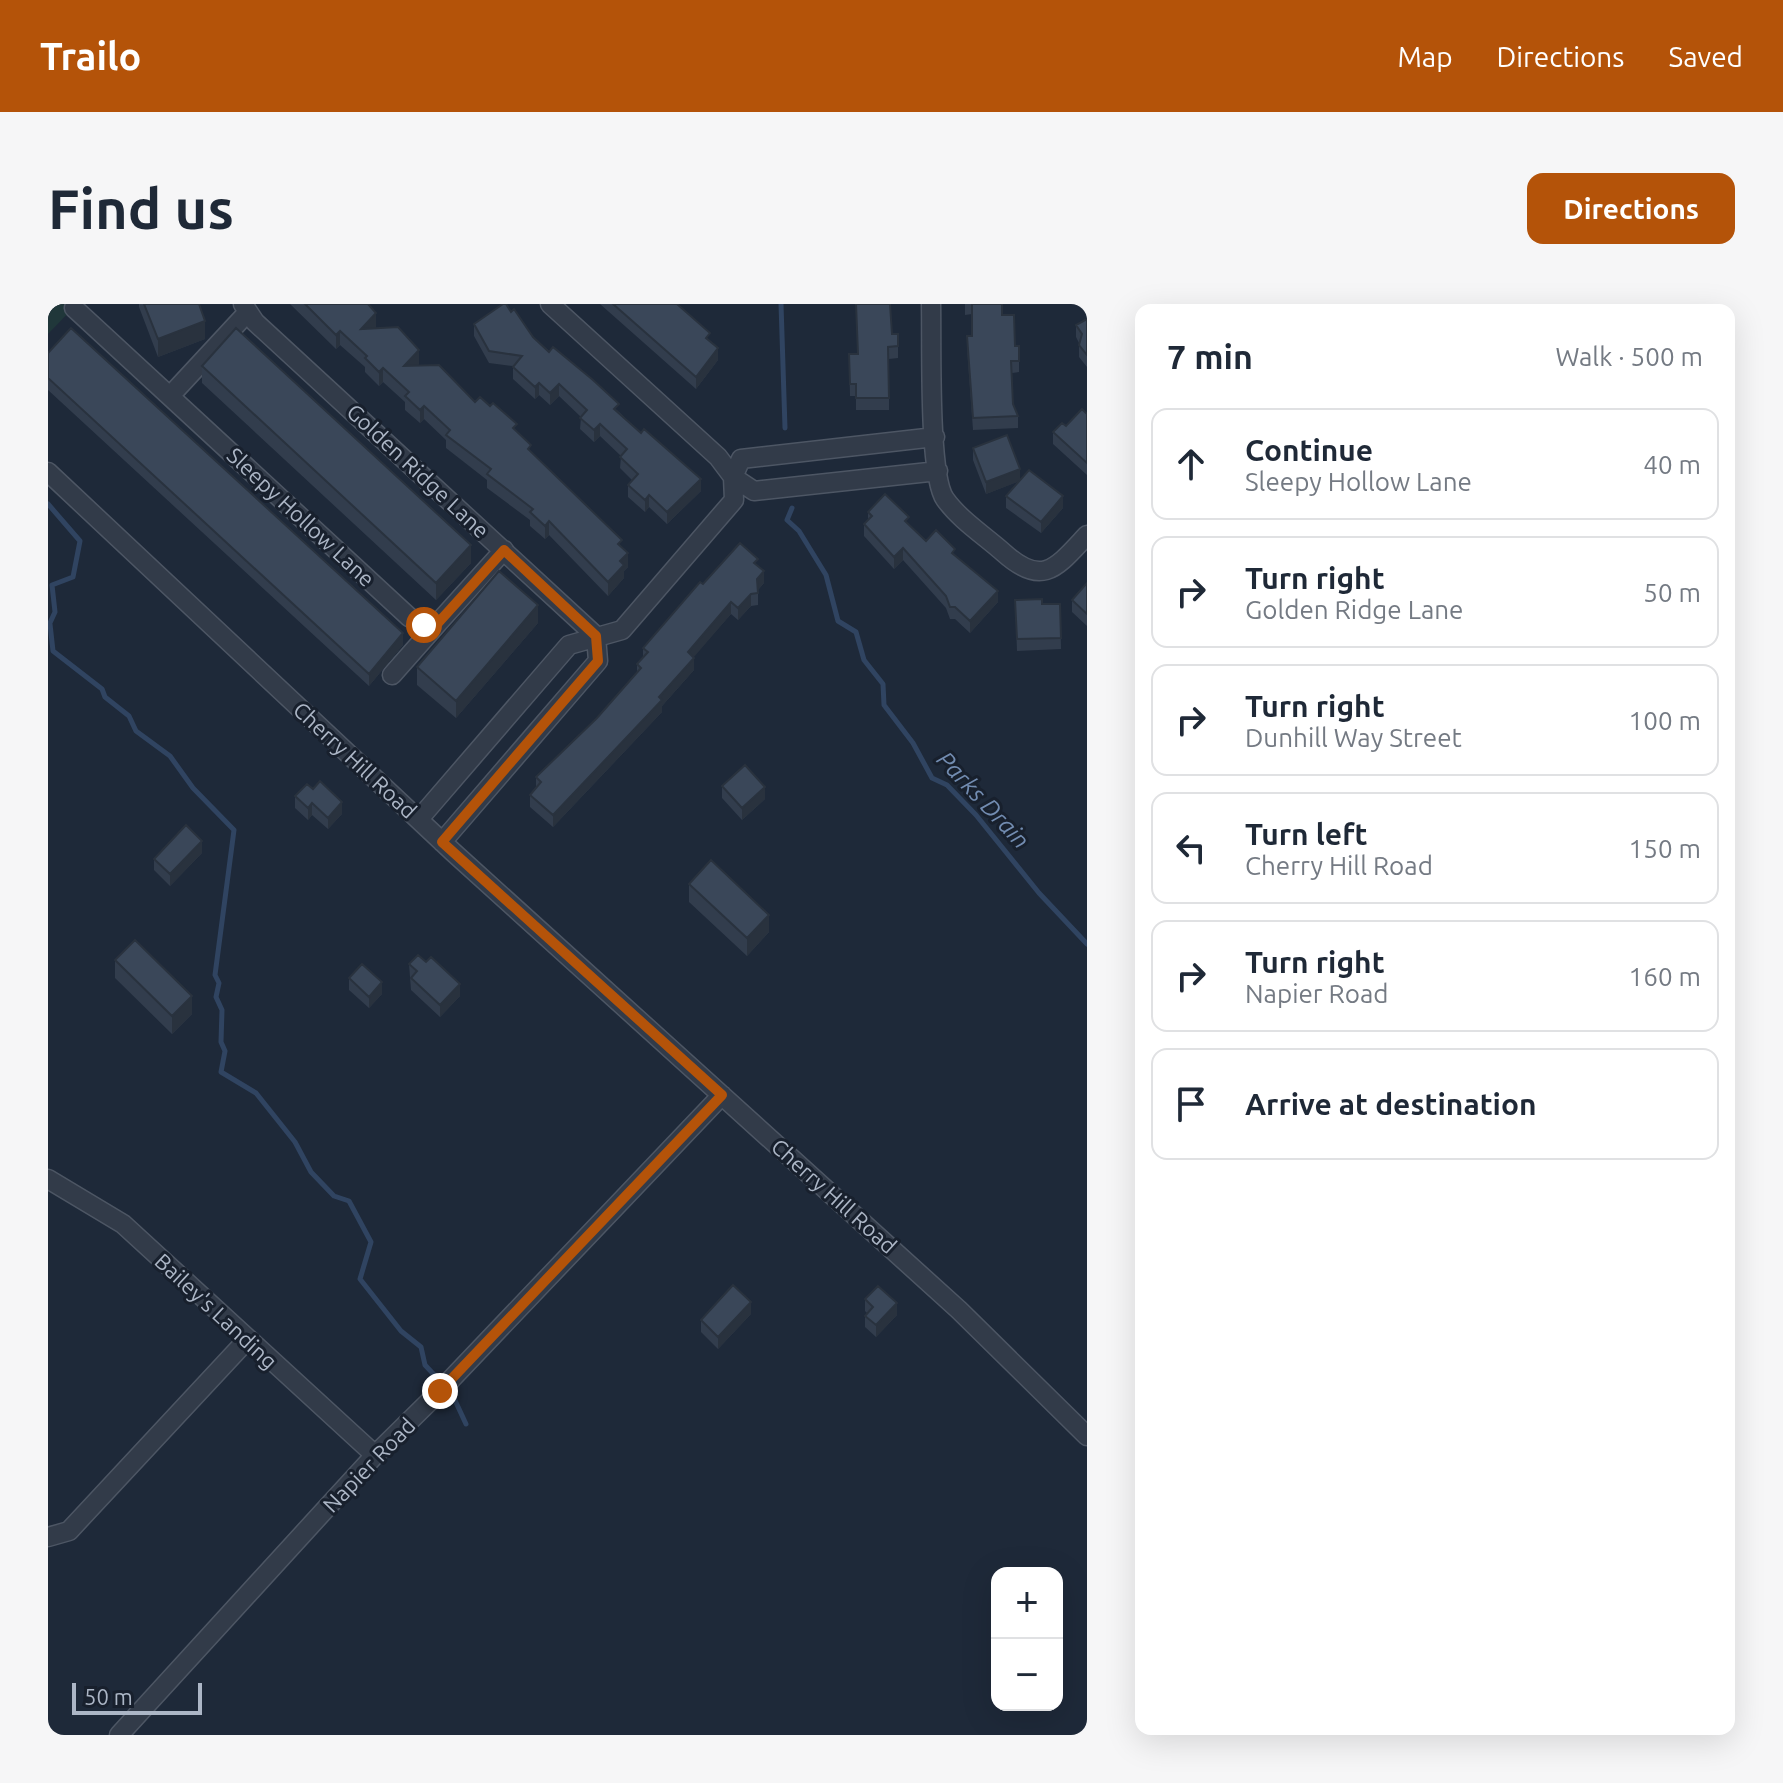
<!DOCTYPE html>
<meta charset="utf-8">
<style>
body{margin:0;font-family:Ubuntu,sans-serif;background:#f6f6f7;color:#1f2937}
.controls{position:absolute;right:24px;bottom:24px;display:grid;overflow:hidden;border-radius:16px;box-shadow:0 8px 32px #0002}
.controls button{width:72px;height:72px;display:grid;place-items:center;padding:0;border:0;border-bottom:2px solid #e0e1e3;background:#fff;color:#1f2937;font:40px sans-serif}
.scale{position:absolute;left:24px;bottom:20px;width:130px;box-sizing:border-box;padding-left:8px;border:4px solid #acb6c6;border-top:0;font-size:22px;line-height:28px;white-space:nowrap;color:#acb6c6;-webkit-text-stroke:6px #18202d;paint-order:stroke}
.stop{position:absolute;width:24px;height:24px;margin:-18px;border:6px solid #b45309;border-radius:50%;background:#fff}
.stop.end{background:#b45309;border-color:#fff;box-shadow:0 2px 8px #0008}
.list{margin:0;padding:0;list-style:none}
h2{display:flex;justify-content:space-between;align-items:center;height:104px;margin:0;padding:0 32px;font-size:34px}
h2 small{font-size:26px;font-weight:400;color:#747a83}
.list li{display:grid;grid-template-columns:52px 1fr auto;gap:24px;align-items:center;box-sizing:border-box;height:112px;margin:0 16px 16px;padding:0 16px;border:2px solid #e0e1e3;border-radius:16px}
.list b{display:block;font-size:30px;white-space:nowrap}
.list p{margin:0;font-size:26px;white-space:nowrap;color:#747a83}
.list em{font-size:26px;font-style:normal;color:#747a83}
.icon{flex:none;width:44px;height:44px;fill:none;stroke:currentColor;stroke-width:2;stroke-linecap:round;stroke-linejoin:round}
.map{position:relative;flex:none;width:1039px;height:1431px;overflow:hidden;border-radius:16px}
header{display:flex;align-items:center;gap:48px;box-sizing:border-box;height:112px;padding:0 40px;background:#b45309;color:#fff}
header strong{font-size:38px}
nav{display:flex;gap:44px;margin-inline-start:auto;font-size:28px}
.intro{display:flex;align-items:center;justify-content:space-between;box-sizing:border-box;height:192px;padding:0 48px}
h1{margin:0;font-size:56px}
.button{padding:20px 36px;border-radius:16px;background:#b45309;color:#fff;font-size:28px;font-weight:700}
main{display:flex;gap:48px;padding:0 48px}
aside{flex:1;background:#fff;border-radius:16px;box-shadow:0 8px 32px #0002}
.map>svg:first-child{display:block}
.green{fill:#20373a}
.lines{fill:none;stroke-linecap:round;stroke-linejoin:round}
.stream{stroke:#304461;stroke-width:5}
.minor-casing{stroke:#4d5664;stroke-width:21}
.minor{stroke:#323b49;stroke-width:18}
.wall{fill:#323d4d}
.shaded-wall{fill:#29323e}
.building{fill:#3a4759;stroke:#29323e;stroke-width:2}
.route{stroke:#b45309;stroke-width:10}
.labels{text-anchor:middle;stroke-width:6;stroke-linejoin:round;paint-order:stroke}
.street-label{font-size:22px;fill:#acb6c6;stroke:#18202d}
.water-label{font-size:24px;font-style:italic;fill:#728cb1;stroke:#18202d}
</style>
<header>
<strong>Trailo</strong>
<nav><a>Map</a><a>Directions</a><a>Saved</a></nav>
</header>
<div class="intro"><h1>Find us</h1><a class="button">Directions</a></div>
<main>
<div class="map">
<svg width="1039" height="1431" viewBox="0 0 1039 1431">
<rect width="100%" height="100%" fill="#1e2939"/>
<!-- green -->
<path class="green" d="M 0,0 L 29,0 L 0,30 Z"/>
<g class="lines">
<!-- stream -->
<path class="stream" d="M 733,0 L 737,124
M 0,200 L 32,237 L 25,273 L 4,281 L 7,308 L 1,321
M 744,204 L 739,216 L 751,227 L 778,271 L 790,317 L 808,328 L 816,356 L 835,380 L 836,401 L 865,439 L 884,474 L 899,481 L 928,511 L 991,589 L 1039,640
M 2,320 L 5,347 L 54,385 L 57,393 L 81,412 L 88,427 L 122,452 L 145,484 L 186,526 L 167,671 L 171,679 L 168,693 L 174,706 L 173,738 L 177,747 L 173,768 L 208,789 L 247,838 L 263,868 L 286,892 L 301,897 L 323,938 L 312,975 L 353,1027 L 373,1043 L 377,1061 L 391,1076
M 405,1092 L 418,1120"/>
<defs>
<path id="minor" d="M 195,0 L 207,18 L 548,332
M 502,0 L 670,153 L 685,173 L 706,187 L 890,167
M 883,0 C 884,37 880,171 897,195 C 912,216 937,232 956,249 C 995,284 1009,263 1039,231
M 26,4 L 361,313 L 376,321 L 390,319 L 456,246
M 122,92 L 199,9
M 0,168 L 405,548 L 911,1006 L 1039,1132
M 344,371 L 390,319
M 371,515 L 521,341 L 574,326 L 686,196 L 685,173 L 693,155 L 887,133
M 394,538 L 550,357 L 548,332
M 0,875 L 75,920 L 327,1151
M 0,1233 L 21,1227 L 198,1037
M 71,1431 L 327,1151 L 392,1087 L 674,791"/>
</defs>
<!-- minor casing -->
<use href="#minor" class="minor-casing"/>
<!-- minor -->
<use href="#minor" class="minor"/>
</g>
<!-- wall -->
<path class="wall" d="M 91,0 L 151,0 L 157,35 L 110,53 L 91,3 Z
M 242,0 L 320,0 L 328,23 L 326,24 L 371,60 L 370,61 L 427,98 L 469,128 L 483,148 L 574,243 L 580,263 L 576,267 L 576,274 L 560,292 L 501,231 L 497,235 L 482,222 L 482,216 L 439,184 L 439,176 L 398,144 L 398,136 L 376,115 L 372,119 L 357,106 L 357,98 L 335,78 L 331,82 L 317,68 L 317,63 L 292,41 L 288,45 Z
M 552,0 L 629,0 L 662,37 L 670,56 L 648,85 Z
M 917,0 L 954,0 L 954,11 L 967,42 L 971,42 L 971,68 L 964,69 L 965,100 L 970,112 L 970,124 L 925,126 L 919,44 L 919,32 L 924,32 L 924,10 L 917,11 Z
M 463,8 L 485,33 L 571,108 L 653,187 L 619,220 L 601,203 L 597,208 L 580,193 L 580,181 L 585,177 L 572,164 L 573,152 L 552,132 L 546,138 L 532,125 L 533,113 L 511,92 L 502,101 L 491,91 L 487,95 L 465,75 L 465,62 L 441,59 L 426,32 L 426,20 Z
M 1039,15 L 1039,63 L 1031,53 L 1031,39 L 1028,33 L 1028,21 Z
M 844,30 L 850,30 L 850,54 L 841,55 L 841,106 L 808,106 L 808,92 L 802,92 L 801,50 L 809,50 Z
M 0,49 L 355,341 L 321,382 L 0,86 Z
M 154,62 L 423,259 L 388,296 L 154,79 Z
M 1039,110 L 1039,171 L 1005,140 L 1005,128 Z
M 925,144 L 1015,204 L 993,229 L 958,204 L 958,192 L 971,177 L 938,190 L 925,156 Z
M 820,208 L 861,221 L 878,237 L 907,252 L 950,298 L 922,329 L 907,315 L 902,315 L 898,304 L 855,256 L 846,265 L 816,232 L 816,220 L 820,216 Z
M 710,261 L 716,279 L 710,286 L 710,301 L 703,302 L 690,316 L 683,310 L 645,353 L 646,366 L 614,402 L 614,408 L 505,523 L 482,503 L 482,491 L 488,483 L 488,473 L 549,414 L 589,368 L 589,360 L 595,353 L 595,344 L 655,280 Z
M 1039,279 L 1039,322 L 1024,308 L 1024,296 Z
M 967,296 L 994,300 L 1012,300 L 1013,345 L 969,347 Z
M 490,319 L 408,414 L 369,381 L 369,363 Z
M 674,482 L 717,495 L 694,516 L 674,494 Z
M 247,492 L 294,510 L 280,525 L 264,511 L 260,516 L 247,504 Z
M 154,549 L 122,582 L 106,566 L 106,555 Z
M 641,580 L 721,628 L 699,652 L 641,598 Z
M 67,656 L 144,710 L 124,730 L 67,674 Z
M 361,660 L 412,692 L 392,713 L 363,686 Z
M 301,674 L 334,690 L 321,704 L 301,686 Z
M 817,995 L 849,1011 L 828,1033 L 817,1023 L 817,1012 L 819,1009 L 817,1007 Z
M 703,1010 L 670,1045 L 653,1028 L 653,1016 Z"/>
<!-- shaded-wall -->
<path class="shaded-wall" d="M 328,9 L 328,23 L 313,39 L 313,25 Z
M 157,17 L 157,35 L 110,53 L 110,35 Z
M 292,27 L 292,41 L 288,45 L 288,31 Z
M 670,44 L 670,56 L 648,85 L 648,73 Z
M 371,46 L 371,60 L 356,76 L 356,62 Z
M 335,64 L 335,78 L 331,82 L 331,68 Z
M 491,79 L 491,91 L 487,95 L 487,83 Z
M 511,80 L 511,92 L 502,101 L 502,89 Z
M 376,102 L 376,115 L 372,119 L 372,106 Z
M 552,120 L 552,132 L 546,138 L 546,126 Z
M 972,165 L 972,177 L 938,190 L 938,178 Z
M 653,175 L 653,187 L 619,220 L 619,208 Z
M 601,191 L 601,203 L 597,208 L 597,196 Z
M 1015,192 L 1015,204 L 993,229 L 993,218 Z
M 501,217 L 501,231 L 497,235 L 497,222 Z
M 423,241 L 423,259 L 388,296 L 388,279 Z
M 855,244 L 855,256 L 846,265 L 846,253 Z
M 580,249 L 580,263 L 576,267 L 576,274 L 560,292 L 560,278 L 572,257 Z
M 716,267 L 716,279 L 709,287 L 709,275 Z
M 950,287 L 950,298 L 922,329 L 922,317 Z
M 703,290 L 703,302 L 690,316 L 690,304 Z
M 683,298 L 683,310 L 640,360 L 640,348 Z
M 490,301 L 490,319 L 408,414 L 408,397 Z
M 355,329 L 355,341 L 321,382 L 321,370 Z
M 646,354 L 646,366 L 614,402 L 614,408 L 505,523 L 505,511 Z
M 717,483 L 717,495 L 694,516 L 694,504 Z
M 294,498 L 294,510 L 280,525 L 280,514 Z
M 264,499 L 264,511 L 260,516 L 260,504 Z
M 154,537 L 154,549 L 122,582 L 122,570 Z
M 721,611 L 721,628 L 699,652 L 699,634 Z
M 334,678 L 334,690 L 321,704 L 321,693 Z
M 412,680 L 412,692 L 392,713 L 392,701 Z
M 144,692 L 144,710 L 124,730 L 124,712 Z
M 703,998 L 703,1010 L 670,1045 L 670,1033 Z
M 849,999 L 849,1011 L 828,1033 L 828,1021 Z"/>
<!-- building -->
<path class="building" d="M 96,0 L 151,0 L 157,17 L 110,35 Z
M 257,0 L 320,0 L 328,9 L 313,25 L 350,23 L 371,46 L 356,62 L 391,61 L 427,98 L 432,93 L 442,102 L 445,99 L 469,120 L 465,124 L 483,141 L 480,145 L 574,236 L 570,240 L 580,249 L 572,257 L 576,261 L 560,278 L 501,217 L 497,222 L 482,208 L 485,205 L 439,170 L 443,165 L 398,131 L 402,126 L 376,102 L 372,106 L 357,92 L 361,88 L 335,64 L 331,68 L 317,54 L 319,52 L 292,27 L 288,31 Z
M 455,0 L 458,0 L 463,8 L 466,5 L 485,33 L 501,48 L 505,43 L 545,76 L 571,100 L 566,105 L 593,129 L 596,125 L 653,175 L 619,208 L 601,191 L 597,196 L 580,181 L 590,170 L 572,153 L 579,145 L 552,120 L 546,126 L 532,114 L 539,106 L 511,80 L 502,89 L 491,79 L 487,83 L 465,63 L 474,52 L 441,47 L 426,20 Z
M 565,0 L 629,0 L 662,29 L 658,34 L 670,44 L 648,73 Z
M 808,0 L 842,0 L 844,30 L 850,30 L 850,42 L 840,43 L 841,94 L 808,94 L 808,80 L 802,80 L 801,50 L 810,50 Z
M 924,0 L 954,0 L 954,11 L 966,11 L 967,42 L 971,42 L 971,57 L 963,57 L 965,100 L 970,112 L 925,114 L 919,32 L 924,32 Z
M 1039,15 L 1039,51 L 1031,41 L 1034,30 L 1028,21 Z
M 23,24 L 355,329 L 321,370 L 0,74 L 0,49 Z
M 188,24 L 423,241 L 388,279 L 154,62 Z
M 1034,105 L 1039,110 L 1039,159 L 1005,128 L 1014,119 L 1018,122 Z
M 959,131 L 972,165 L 938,178 L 925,144 Z
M 981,166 L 1015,192 L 993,218 L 958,192 Z
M 837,190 L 861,213 L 857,217 L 878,237 L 888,226 L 907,245 L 904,249 L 950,287 L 922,317 L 907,303 L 902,303 L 898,292 L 855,244 L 846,253 L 816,220 L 824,212 L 820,208 Z
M 692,239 L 710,255 L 706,259 L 716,267 L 709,275 L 710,289 L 703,290 L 690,304 L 683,298 L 640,348 L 646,354 L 611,393 L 614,396 L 505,511 L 482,491 L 493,478 L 488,473 L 549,414 L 593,364 L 589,360 L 600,348 L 595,344 L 652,278 L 655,280 Z
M 451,267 L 490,301 L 408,397 L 369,363 Z
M 1039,279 L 1039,310 L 1024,296 Z
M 994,295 L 994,300 L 1012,300 L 1013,334 L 969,335 L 967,296 Z
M 697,461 L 717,483 L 694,504 L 674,482 Z
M 272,477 L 294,498 L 280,514 L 264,499 L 260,504 L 247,492 L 259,480 L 265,485 Z
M 138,521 L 154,537 L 122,570 L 106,555 Z
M 663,556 L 721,611 L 699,634 L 641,580 Z
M 87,636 L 144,692 L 124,712 L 67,656 Z
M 370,651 L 378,658 L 383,653 L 412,680 L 392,701 L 363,674 L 369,667 L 361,660 Z
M 314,660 L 334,678 L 321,693 L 301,674 Z
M 685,981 L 703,998 L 670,1033 L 653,1016 Z
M 830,982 L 849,999 L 828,1021 L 817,1012 L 825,1003 L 817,995 Z"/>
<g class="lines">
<!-- route -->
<path class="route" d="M 376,321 L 390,319 L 456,246 L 548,332 L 550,357 L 394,538 L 674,791 L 392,1087"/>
</g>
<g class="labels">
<!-- street labels -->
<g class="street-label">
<text transform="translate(370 167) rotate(43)" y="8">Golden Ridge Lane</text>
<text transform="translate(253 213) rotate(43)" y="8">Sleepy Hollow Lane</text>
<text transform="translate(307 456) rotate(43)" y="8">Cherry Hill Road</text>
<text transform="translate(786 892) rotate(42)" y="8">Cherry Hill Road</text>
<text transform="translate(168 1007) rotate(43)" y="8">Bailey's Landing</text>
<text transform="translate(321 1161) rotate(-46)" y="8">Napier Road</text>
</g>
<!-- water labels -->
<g class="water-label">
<text transform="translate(935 496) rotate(47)" y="8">Parks Drain</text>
</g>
</g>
</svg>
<div class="controls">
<button>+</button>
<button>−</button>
</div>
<div class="scale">50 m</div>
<div class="stop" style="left:376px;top:321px"></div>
<div class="stop end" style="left:392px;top:1087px"></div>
</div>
<aside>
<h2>7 min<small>Walk · 500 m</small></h2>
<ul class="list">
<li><svg class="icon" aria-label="ahead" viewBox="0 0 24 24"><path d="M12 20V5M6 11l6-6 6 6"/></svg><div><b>Continue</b><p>Sleepy Hollow Lane</p></div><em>40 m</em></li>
<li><svg class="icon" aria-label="right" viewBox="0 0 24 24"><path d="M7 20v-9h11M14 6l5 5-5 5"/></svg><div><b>Turn right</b><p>Golden Ridge Lane</p></div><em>50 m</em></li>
<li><svg class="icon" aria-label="right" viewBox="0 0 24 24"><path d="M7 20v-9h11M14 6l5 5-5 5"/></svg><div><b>Turn right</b><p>Dunhill Way Street</p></div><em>100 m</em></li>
<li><svg class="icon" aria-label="left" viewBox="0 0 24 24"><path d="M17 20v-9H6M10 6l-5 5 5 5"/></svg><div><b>Turn left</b><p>Cherry Hill Road</p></div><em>150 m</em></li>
<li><svg class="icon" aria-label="right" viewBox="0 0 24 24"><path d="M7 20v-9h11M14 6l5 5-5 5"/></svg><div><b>Turn right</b><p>Napier Road</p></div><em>160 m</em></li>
<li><svg class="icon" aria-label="arrive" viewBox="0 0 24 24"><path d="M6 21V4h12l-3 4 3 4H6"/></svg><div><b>Arrive at destination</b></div></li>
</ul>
</aside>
</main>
